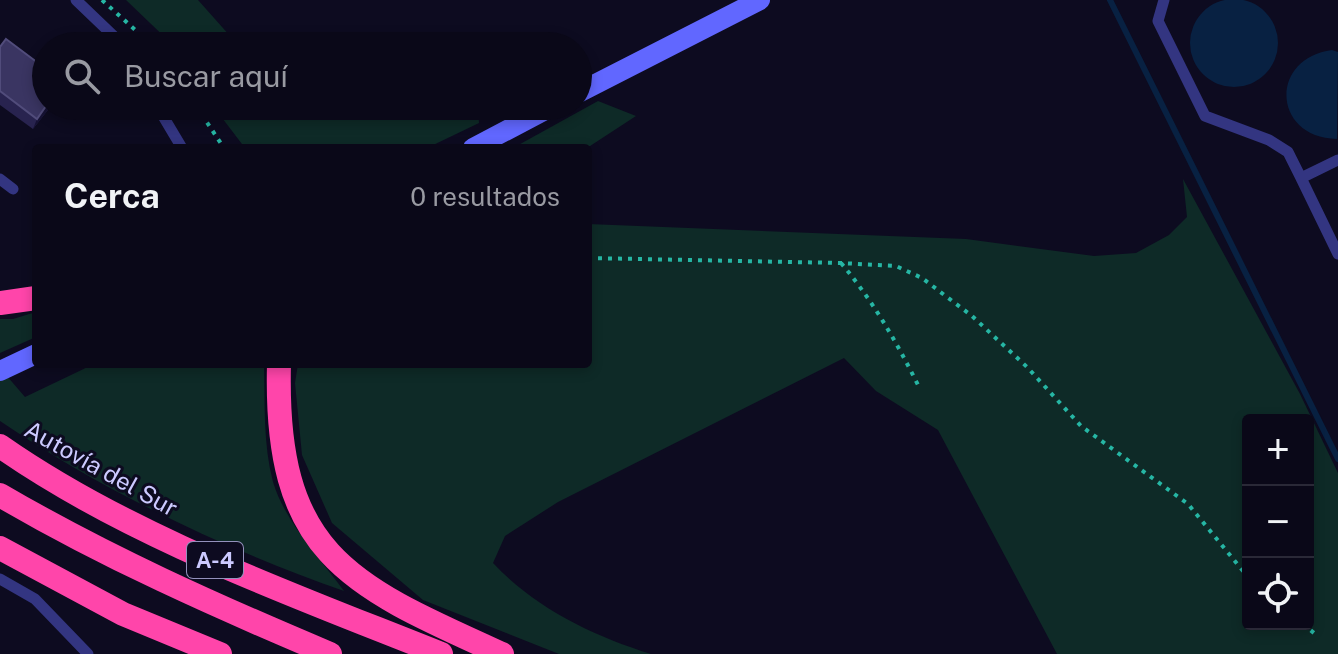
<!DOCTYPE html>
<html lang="es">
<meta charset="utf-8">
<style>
body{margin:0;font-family:"Public Sans",sans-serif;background:#181625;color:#f1f3f6}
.controls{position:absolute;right:24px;bottom:24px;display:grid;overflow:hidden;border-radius:8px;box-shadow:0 4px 12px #0003}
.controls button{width:72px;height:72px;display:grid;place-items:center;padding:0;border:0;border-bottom:2px solid #2a2937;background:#0a0818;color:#f1f3f6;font:40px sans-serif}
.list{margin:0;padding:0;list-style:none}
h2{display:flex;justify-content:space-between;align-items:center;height:104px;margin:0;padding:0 32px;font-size:34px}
h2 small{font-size:26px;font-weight:400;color:#999aa2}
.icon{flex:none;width:44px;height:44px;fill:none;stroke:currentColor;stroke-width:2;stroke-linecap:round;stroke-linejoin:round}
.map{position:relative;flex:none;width:1338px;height:654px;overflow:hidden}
.search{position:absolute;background:#0a0818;box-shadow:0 4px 12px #0003;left:32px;top:32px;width:560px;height:88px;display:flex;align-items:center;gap:20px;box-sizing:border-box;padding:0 28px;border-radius:44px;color:#999aa2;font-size:30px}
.panel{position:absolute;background:#0a0818;box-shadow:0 4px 12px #0003;left:32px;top:144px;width:560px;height:224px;border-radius:8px}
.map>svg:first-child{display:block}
.green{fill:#0e2a27;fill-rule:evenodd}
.water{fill:#082142}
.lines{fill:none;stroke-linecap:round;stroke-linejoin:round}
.stream{stroke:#082142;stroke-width:6}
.path{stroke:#26b6a4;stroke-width:4;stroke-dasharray:4 6;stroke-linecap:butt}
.lane{stroke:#333581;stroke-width:11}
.secondary{stroke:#6167ff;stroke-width:20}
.highway{stroke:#ff45aa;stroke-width:24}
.wall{fill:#28234f}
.shaded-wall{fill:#161234}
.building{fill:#3a3562;stroke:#514c7b;stroke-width:2}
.labels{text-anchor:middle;stroke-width:6;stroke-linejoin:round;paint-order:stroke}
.shield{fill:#0d0b20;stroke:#9391bc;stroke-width:2}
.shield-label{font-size:22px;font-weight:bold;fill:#cccaff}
.street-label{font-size:24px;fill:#cccaff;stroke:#0d0b20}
</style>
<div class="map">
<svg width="1338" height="654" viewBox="0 0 1338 654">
<rect width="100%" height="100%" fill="#0d0b20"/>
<!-- green -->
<path class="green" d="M 126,0 L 198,0 L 239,46 L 174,46 Z
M 598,101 L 636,116 L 587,148 L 513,148 Z
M 213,106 L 478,106 L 479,123 L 427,148 L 245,148 Z
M 1183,179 L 1300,394 L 1338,473 L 1338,654 L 1057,654 L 938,430 L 876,391 L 844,358 L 558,502 L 505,536 L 493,563 C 535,608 593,636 651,654 L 559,654 L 423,600 L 332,523 L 302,455 L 295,383 L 298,364 L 588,364 L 588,224 L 966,239 L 1094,256 L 1136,253 L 1169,235 L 1187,217 ZM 1248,420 L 1308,420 L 1308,624 L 1248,624 Z
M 36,312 L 36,337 L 0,353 L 0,319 L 13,319 Z
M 94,364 L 264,364 C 265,403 263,444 273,482 C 285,522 320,558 344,591 C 225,549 104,492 0,421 L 0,368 L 25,397 Z"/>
<!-- water -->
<path class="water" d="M1190 43a44 44 0 1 1 88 0a44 44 0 1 1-88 0Z
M 1332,50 L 1338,52 L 1337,139 C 1273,138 1268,59 1332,50 Z"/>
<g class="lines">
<!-- stream -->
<path class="stream" d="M 1110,0 L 1338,459"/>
<!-- path -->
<path class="path" d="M 102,0 L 153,46
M 196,106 L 224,148
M 588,258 L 841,263 L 896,266 L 922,278 L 972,316 L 1027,367 L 1081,426 L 1188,504 L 1248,577
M 841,263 C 873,301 896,341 918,385
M 1303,624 L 1314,633"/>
<!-- lane -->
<path class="lane" d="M 76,0 L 124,46
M 1164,0 L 1158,21 L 1205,116 L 1269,140 L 1288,152 L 1301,178
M 157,106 L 182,148
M 1338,160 L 1301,178 L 1338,254
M 0,179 L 13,189
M 0,579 L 35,599 L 88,654"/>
<!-- secondary -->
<path class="secondary" d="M 578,93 L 760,0
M 473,148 L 553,106
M 0,371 L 36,354"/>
<!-- highway -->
<path class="highway" d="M 0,303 L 36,298
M 279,364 C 274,553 346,584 502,654
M 0,446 C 130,537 294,595 441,654
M 0,495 C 106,557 216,606 330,654
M 0,548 L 123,614 L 220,654"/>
</g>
<!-- wall -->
<path class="wall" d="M 0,47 L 46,106 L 51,106 L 33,129 L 0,105 Z"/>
<!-- shaded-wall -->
<path class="shaded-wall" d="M 46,106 L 51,106 L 33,129 L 37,119 Z"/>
<!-- building -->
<path class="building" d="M 6,39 L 46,69 L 46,106 L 37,119 L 0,91 L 0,47 Z"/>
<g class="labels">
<!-- shield labels -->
<rect class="shield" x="187" y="542" width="56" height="36" rx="6"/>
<g class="shield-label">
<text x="215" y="568">A-4</text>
</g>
<!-- street labels -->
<g class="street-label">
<text transform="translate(101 469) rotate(29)" y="8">Autovía del Sur</text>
</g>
</g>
</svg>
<div class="controls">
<button>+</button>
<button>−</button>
<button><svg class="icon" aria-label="locate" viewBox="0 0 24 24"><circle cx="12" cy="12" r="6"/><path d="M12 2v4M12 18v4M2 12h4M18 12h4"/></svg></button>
</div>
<div class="search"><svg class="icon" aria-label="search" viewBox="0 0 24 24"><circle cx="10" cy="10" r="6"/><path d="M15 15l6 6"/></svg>Buscar aquí</div>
<section class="panel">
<h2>Cerca<small>0 resultados</small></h2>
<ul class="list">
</ul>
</section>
</div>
